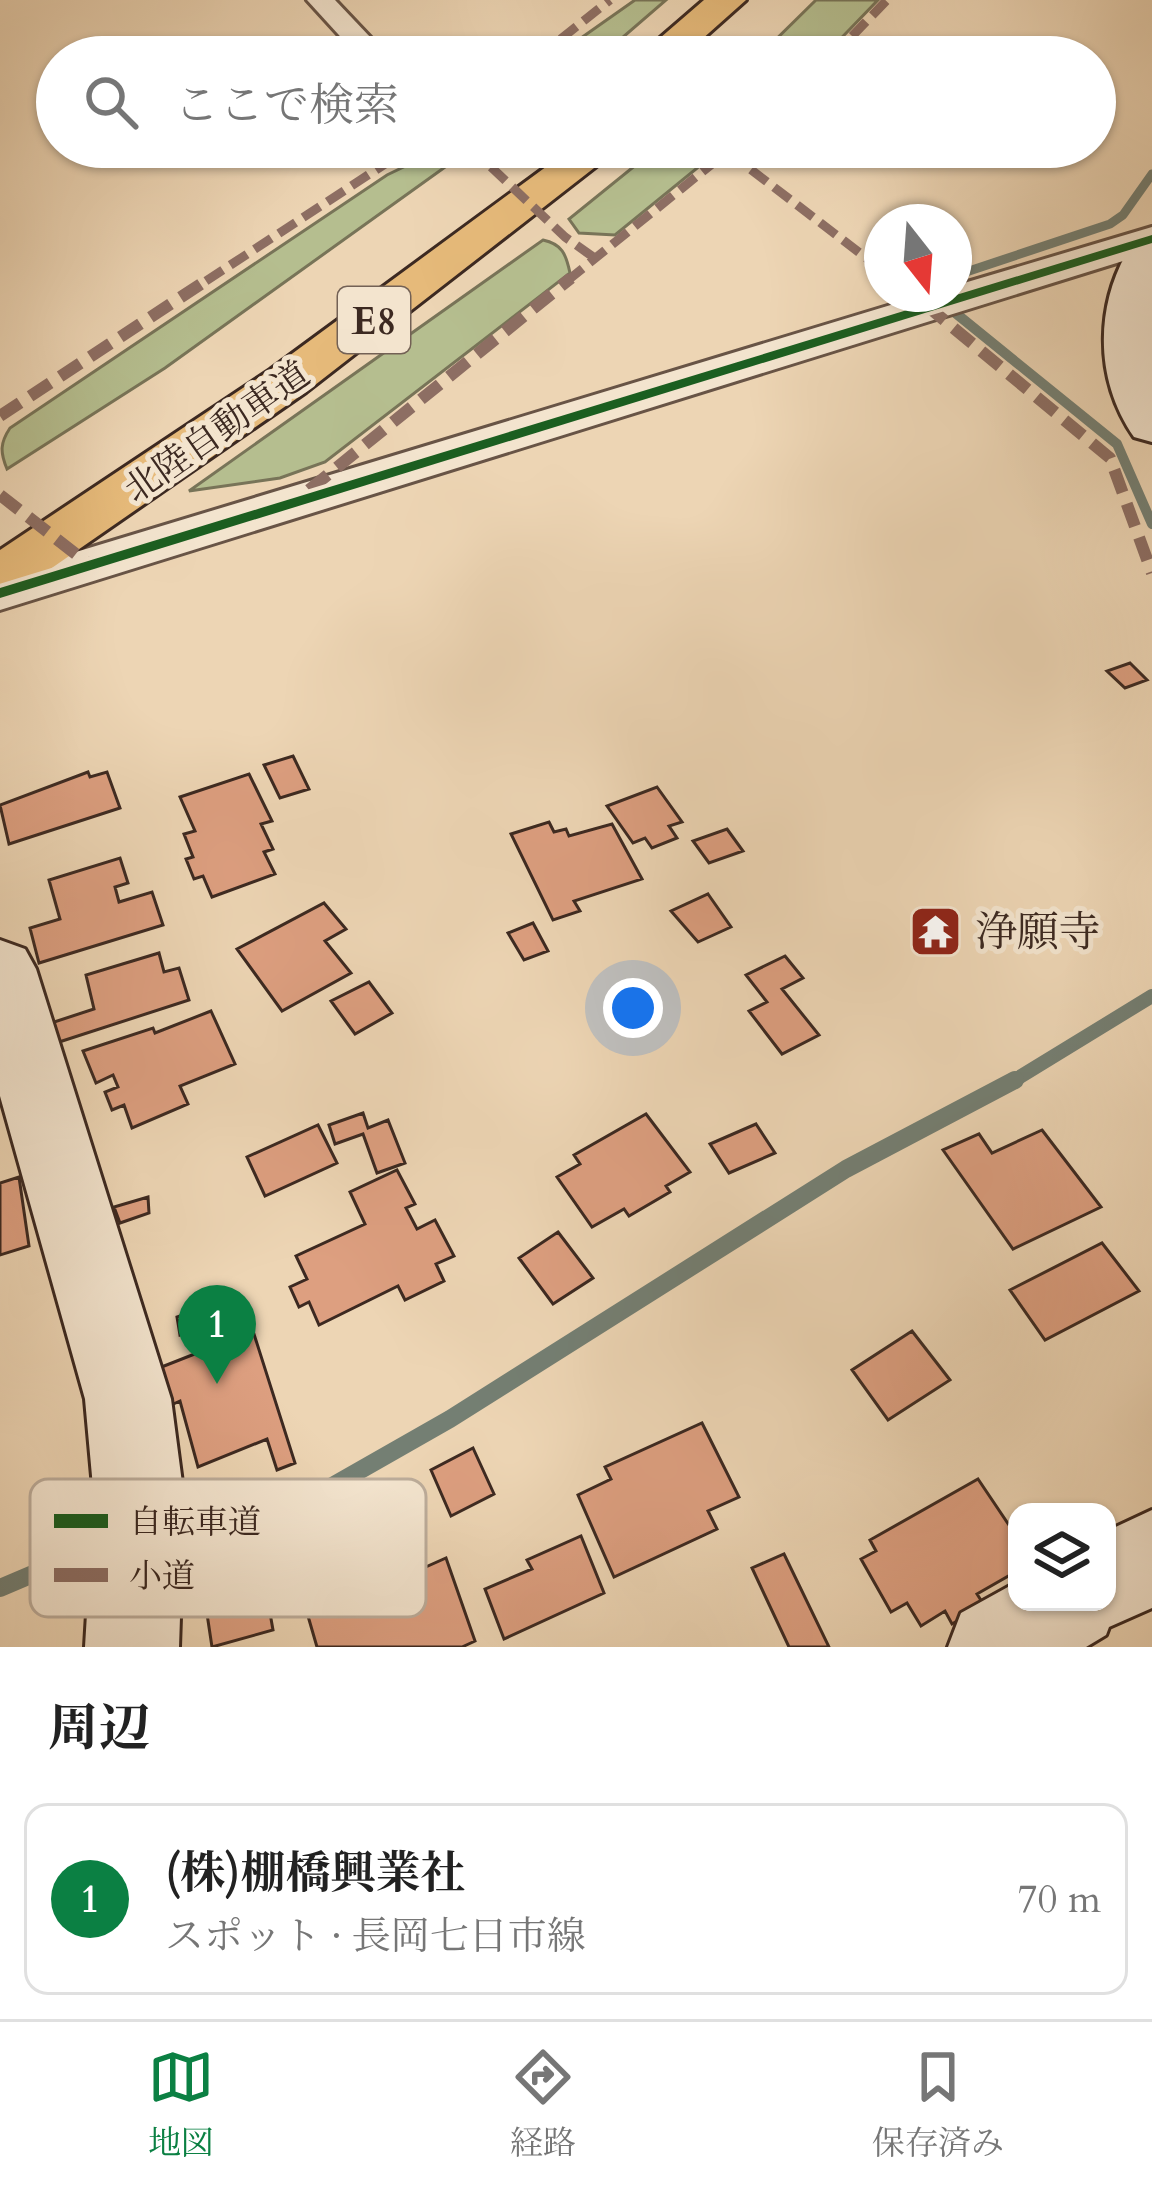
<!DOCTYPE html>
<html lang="ja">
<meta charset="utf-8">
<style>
body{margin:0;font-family:Cardo,"Noto Serif JP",serif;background:#f6f6f6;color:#222}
.controls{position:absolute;right:36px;bottom:36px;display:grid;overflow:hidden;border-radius:24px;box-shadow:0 3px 9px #0004}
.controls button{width:108px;height:108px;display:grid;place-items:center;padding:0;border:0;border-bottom:3px solid #e0e0e0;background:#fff;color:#222;font:60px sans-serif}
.compass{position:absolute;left:864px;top:204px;width:108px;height:108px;border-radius:50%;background:#fff;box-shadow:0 3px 9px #0004;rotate:163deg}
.you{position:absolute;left:633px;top:1008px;width:42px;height:42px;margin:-30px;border:9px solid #fff;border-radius:50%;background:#1a73e8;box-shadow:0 0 0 18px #1a73e833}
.badge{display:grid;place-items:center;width:78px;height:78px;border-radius:50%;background:#0b8043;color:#fff;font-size:39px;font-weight:700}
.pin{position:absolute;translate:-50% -99px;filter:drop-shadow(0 3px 6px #0008)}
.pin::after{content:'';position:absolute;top:63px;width:42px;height:36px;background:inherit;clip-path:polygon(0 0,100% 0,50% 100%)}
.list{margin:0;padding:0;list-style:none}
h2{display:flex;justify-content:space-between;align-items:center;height:156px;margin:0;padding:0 48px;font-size:51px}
h2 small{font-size:39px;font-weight:400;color:#767676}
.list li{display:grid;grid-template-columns:78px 1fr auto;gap:36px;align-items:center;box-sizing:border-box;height:192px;margin:0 24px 24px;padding:0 24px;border:3px solid #e0e0e0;border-radius:24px}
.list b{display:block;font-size:45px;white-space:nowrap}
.list p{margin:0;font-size:39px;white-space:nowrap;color:#767676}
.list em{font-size:39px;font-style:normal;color:#767676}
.icon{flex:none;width:66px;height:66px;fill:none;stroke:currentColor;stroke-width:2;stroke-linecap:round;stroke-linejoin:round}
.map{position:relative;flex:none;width:1152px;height:1647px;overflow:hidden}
.search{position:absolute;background:#fff;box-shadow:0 3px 9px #0004;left:36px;right:36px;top:36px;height:132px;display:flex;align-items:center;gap:30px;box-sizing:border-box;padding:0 42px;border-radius:66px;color:#767676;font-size:45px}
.sheet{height:372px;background:#fff}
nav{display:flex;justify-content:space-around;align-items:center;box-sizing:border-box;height:168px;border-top:3px solid #e0e0e0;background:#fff;font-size:33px;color:#767676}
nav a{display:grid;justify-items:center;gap:6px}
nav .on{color:#0b8043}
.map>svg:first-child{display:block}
.green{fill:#b5be8f;stroke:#787458;stroke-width:3}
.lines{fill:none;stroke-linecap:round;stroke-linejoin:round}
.stream-far3{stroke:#747f73;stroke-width:9}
.stream-far2{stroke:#747f73;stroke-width:10}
.stream-far1{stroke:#747f73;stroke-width:14}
.stream{stroke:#747f73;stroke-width:18}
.building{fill:#dd9f80;stroke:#3c2921;stroke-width:3}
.minor-casing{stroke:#685446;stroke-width:6}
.tertiary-casing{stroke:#685446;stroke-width:6}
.secondary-casing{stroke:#3c2921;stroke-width:6}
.motorway-casing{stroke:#3c2921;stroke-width:6}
.minor{fill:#f3e4ce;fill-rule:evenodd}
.tertiary{fill:#f3e4ce;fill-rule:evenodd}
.secondary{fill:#f3e4ce;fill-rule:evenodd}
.motorway{fill:#e6ba7a;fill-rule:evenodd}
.quiet-far1{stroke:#8d6e63;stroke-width:9;stroke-dasharray:20 9;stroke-linecap:butt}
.quiet{stroke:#8d6e63;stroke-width:12;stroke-dasharray:24 12;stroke-linecap:butt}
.cycleway-casing{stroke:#f3e4ce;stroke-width:8}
.cycleway{fill:#1b5e20;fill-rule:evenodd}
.labels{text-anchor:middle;stroke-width:10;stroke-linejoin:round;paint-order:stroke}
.far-street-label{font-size:36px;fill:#3c2921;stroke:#f3e4ce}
.shield{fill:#f3e4ce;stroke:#736155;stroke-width:3}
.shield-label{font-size:39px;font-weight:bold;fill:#3c2921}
.poi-label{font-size:42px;fill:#3c2921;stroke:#f3e4ce;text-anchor:start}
.key{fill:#f3e4ce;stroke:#bcac9a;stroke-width:3}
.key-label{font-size:33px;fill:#3c2921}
</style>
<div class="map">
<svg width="1152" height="1647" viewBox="0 0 1152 1647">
<rect width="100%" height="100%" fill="#edd5b4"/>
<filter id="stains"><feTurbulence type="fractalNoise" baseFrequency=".00167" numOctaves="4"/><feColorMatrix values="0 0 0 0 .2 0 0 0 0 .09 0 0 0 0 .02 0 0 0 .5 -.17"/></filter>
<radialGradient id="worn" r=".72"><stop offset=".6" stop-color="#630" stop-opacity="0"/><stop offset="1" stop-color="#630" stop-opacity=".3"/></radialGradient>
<!-- green -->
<path class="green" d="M 635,0 L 666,0 L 600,57 L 554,57 Z
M 816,0 L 878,0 L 823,57 L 758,57 Z
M 658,147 L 723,147 L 615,235 L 579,233 L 569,219 Z
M 441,149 L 459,157 L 165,368 L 7,469 C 0,452 0,443 10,428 L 387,175 Z
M 543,240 C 562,244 566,254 570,273 L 325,462 L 280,478 L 189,491 Z"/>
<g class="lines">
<!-- stream-far3 -->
<path class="stream-far3" d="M 954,276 L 1110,224 L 1123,215 L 1152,174"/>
<!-- stream-far2 -->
<path class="stream-far2" d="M 932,294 L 1117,444 L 1152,524"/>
<!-- stream-far1 -->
<path class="stream-far1" d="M 1010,1083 L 1152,996"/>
<!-- stream -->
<path class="stream" d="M 168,1556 L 285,1513 L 450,1419 L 846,1169 L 1015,1080
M 0,1588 L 94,1548 L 105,1550"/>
</g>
<!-- building -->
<path class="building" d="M 1130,663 L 1147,680 L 1125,688 L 1107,671 Z
M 293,756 L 309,789 L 280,798 L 264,765 Z
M 88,772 L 90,777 L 107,772 L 120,808 L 9,844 L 0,805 Z
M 249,774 L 272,821 L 261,824 L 273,849 L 264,852 L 275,874 L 212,897 L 203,876 L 194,879 L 186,859 L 193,857 L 184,834 L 195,831 L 180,797 Z
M 657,787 L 682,822 L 669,826 L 677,838 L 652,848 L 645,838 L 633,843 L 607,806 Z
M 549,822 L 554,832 L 566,829 L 569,836 L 612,824 L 642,879 L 574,901 L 580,911 L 553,920 L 511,834 Z
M 727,829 L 743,851 L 709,863 L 693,841 Z
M 120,858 L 128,883 L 115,887 L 119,902 L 152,892 L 163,925 L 39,963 L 30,928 L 60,919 L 49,880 Z
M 708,894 L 731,927 L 698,942 L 671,911 Z
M 324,903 L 346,929 L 325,941 L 351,973 L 282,1011 L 237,949 Z
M 533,923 L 548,951 L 524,960 L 508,933 Z
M 159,953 L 164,972 L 179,968 L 189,1000 L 56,1043 L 51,1023 L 94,1009 L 86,975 Z
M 785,956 L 803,978 L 782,989 L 819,1035 L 782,1054 L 749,1011 L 767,1002 L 746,975 Z
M 369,982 L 392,1013 L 355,1034 L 331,1001 Z
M 211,1011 L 235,1064 L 180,1086 L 188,1104 L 132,1128 L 124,1105 L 112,1110 L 105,1092 L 118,1087 L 113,1075 L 96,1083 L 83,1051 L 153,1028 L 155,1033 Z
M 363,1113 L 368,1128 L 388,1120 L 405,1163 L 377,1173 L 363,1134 L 335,1144 L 329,1125 Z
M 646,1114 L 690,1172 L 666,1186 L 670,1192 L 629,1216 L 624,1209 L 592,1227 L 557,1177 L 580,1164 L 574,1155 Z
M 756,1124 L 775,1153 L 729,1173 L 710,1144 Z
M 318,1125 L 337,1163 L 265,1196 L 247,1157 Z
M 1042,1130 L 1101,1207 L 1013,1249 L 943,1150 L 979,1134 L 992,1153 Z
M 397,1170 L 415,1204 L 406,1208 L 417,1229 L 435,1220 L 454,1256 L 436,1264 L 444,1281 L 405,1300 L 398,1286 L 319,1325 L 309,1302 L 299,1307 L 290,1287 L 307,1279 L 296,1256 L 365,1224 L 350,1192 Z
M 19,1177 L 29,1246 L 0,1255 L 0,1183 Z
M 148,1197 L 149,1213 L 120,1223 L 114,1207 Z
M 558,1232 L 593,1278 L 553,1304 L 519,1258 Z
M 1102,1243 L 1139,1291 L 1045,1340 L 1010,1290 Z
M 215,1304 L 220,1322 L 180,1335 L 177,1317 Z
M 253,1331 L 295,1463 L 277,1470 L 267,1439 L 198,1467 L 180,1401 L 169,1406 L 159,1368 Z
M 912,1331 L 950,1380 L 888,1420 L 852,1370 Z
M 702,1423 L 739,1497 L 708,1511 L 717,1529 L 614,1577 L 578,1495 L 611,1479 L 605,1467 Z
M 473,1448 L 494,1494 L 451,1516 L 431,1470 Z
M 978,1479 L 1017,1537 L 1017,1571 L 977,1594 L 984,1605 L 952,1624 L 945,1611 L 921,1626 L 907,1603 L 891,1612 L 861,1559 L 876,1551 L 870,1540 Z
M 581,1536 L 604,1593 L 504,1639 L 485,1589 L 532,1569 L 527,1560 Z
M 273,1550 L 280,1579 L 265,1585 L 273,1630 L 212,1647 L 201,1574 Z
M 784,1554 L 829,1647 L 789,1647 L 752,1568 Z
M 446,1558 L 475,1641 L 462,1647 L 317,1647 L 301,1592 L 357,1567 L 365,1594 Z"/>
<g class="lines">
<defs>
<path id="minor" d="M 307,0 L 335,0 L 389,57 L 359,57 Z"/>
<path id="tertiary" d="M 1152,227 L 1152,252 L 0,610 L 0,575 L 927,294 L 954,294 L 954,286 Z"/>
<path id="secondary" d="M 1152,234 L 1152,442 L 1134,437 C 1092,376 1095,297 1136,238 Z
M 0,940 L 25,949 L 36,969 L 171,1399 L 184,1498 L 179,1647 L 85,1647 L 94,1498 L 85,1399 L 0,1096 Z
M 1152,1510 L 1152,1608 L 1109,1627 L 1106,1635 L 1086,1647 L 948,1647 L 961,1613 L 1017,1582 L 1017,1602 L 1107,1602 L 1107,1531 Z"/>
<path id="motorway" d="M 704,0 L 746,0 L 682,57 L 638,57 Z
M 573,147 L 621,147 L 306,392 L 20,590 L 0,596 L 0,550 L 270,370 Z"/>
</defs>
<!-- minor casing -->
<use href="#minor" class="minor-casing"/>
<!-- tertiary casing -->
<use href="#tertiary" class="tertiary-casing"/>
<!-- secondary casing -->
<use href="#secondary" class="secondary-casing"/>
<!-- motorway casing -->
<use href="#motorway" class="motorway-casing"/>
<!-- minor -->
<use href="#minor" class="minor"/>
<!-- tertiary -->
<use href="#tertiary" class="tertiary"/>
<!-- secondary -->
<use href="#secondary" class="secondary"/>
<!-- motorway -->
<use href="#motorway" class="motorway"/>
<!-- quiet-far1 -->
<path class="quiet-far1" d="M 538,57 L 610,0
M 832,57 L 887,0
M 470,147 L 565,237 L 596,259
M 728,152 L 882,270
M 206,281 L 411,147
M 567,281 L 733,147"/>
<!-- quiet -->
<path class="quiet" d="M 926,305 L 1110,458 L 1152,573
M 0,416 L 210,278
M 309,490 L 571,278
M 0,495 L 90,565"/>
<defs>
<path id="cycleway" d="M 1152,235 L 1152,243 L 0,598 L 0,588 Z"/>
</defs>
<!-- cycleway casing -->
<use href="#cycleway" class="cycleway-casing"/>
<!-- cycleway -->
<use href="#cycleway" class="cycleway"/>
</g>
<!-- icons -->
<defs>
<symbol id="temple-square" viewBox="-11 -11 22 22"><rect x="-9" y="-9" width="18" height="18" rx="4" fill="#8f2418" stroke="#f3e4ce"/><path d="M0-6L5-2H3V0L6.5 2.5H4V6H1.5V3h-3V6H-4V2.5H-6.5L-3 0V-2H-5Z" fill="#fff"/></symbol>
</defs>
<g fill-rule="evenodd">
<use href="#temple-square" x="906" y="902" width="59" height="59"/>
</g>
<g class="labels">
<!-- far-street labels -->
<g class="far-street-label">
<text transform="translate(216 431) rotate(-35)" y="13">北陸自動車道</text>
</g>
<!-- shield labels -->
<rect class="shield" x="338" y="287" width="72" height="66" rx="9"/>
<g class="shield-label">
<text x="374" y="334">E8</text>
</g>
<!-- poi labels -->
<g class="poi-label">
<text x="975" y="946">浄願寺</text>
</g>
</g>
<!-- legend -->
<rect x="30" y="1479" width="396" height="138" rx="18" class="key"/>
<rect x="54" y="1514" width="54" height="14" fill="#1b5e20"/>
<rect x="54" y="1568" width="54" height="14" fill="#8d6e63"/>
<g class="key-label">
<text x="129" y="1533">自転車道</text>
<text x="129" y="1587">小道</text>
</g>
<rect width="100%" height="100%" filter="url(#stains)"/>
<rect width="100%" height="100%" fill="url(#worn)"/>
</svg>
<div class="controls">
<button><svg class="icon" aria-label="layers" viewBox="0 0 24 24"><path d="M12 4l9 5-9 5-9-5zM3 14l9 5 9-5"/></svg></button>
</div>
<svg class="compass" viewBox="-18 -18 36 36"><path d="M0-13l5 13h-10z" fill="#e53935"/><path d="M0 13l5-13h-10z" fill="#767676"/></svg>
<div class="you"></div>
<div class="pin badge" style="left:217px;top:1384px">1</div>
<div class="search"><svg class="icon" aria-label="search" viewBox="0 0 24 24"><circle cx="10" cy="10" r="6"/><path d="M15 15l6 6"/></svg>ここで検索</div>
</div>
<section class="sheet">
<h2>周辺<small></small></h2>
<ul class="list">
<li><span class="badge">1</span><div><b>(株)棚橋興業社</b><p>スポット · 長岡七日市線</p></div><em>70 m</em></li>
</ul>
</section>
<nav>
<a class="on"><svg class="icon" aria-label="map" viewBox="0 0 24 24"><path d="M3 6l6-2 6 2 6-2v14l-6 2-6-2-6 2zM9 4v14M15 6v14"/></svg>地図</a>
<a><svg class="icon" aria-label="directions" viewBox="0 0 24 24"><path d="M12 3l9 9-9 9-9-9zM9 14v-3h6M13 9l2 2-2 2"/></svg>経路</a>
<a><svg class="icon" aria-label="saved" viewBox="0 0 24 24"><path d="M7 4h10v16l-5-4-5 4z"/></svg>保存済み</a>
</nav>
